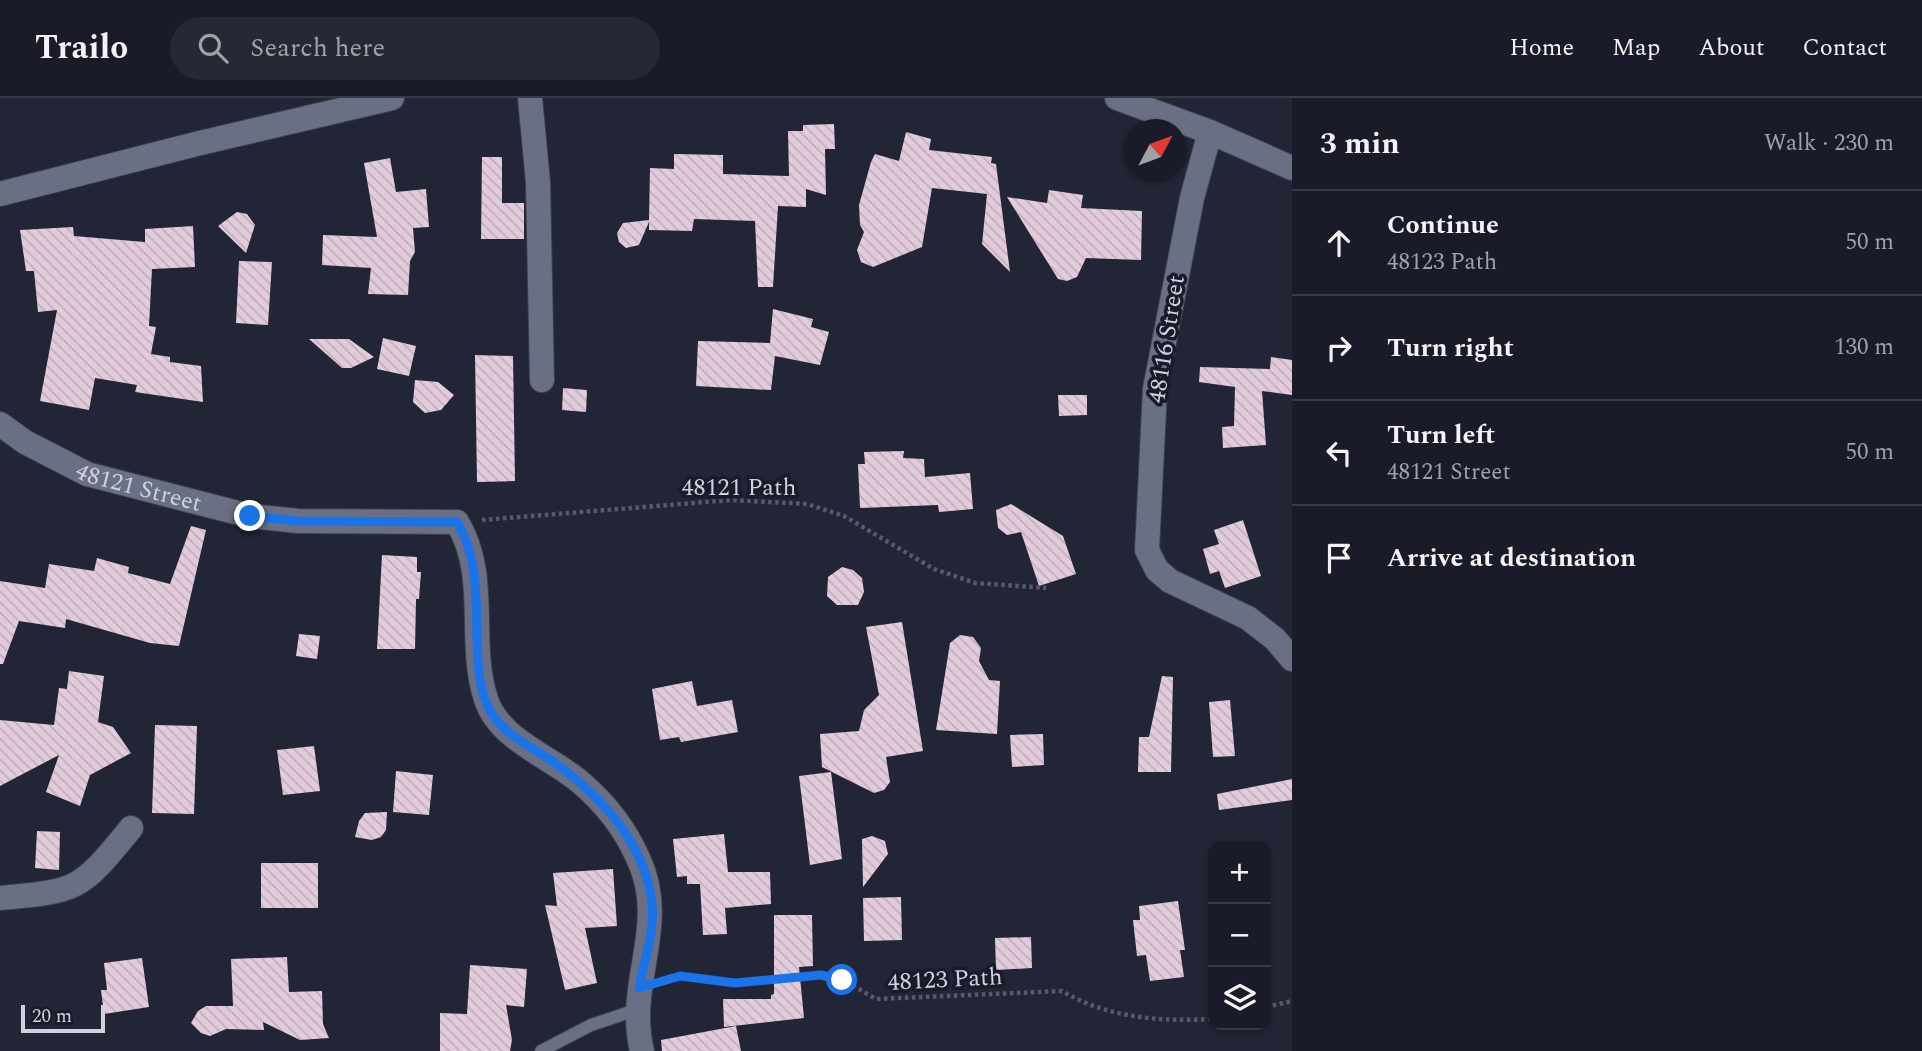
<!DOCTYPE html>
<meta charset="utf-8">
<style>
body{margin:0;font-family:Spectral,serif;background:#262934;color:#f1f3f6}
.controls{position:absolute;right:21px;bottom:21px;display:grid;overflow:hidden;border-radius:14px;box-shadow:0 2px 5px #0004}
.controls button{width:63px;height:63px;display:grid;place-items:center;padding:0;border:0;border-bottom:2px solid #373a45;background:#191c28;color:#f1f3f6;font:35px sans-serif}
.compass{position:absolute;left:1124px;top:21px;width:63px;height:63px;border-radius:50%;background:#191c28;box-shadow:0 2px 5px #0004;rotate:49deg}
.scale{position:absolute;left:21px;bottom:18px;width:84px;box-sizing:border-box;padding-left:7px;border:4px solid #cfd1dd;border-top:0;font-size:19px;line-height:24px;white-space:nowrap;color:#cfd1dd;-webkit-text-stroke:5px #181b2c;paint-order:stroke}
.stop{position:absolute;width:21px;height:21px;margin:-16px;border:5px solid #1a73e8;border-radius:50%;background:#fff}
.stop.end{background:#1a73e8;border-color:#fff;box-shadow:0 2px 7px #0008}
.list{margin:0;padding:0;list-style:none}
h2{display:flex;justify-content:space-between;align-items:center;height:91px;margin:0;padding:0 28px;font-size:30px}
h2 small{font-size:23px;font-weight:400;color:#9fa1a8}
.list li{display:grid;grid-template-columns:46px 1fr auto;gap:21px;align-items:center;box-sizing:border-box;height:105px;padding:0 28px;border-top:2px solid #373a45}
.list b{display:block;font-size:26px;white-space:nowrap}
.list p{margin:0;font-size:23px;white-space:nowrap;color:#9fa1a8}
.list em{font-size:23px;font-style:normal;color:#9fa1a8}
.icon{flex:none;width:38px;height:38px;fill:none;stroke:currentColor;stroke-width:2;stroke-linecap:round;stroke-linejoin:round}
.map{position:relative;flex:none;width:1292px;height:953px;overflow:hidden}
header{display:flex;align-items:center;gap:42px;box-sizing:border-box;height:98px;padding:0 35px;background:#191c28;border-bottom:2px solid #373a45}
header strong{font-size:33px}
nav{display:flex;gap:38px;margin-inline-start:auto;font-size:24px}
.search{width:490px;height:63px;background:#262934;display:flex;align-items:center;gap:18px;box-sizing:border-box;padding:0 24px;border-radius:38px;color:#9fa1a8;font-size:26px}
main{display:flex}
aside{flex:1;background:#191c28}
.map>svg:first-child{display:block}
.building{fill:url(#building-back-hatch)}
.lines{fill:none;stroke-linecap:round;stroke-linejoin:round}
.lane-casing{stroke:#3e404f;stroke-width:14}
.street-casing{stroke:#3e404f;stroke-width:26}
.path{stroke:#565a69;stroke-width:4.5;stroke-dasharray:3.5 3.5;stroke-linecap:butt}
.lane{stroke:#6a6f83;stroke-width:12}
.street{stroke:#6a6f83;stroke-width:24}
.route{stroke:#1a73e8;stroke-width:9}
.labels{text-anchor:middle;stroke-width:7;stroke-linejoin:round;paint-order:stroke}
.street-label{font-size:24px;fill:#cfd1dd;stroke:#181b2c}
</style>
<header>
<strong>Trailo</strong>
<div class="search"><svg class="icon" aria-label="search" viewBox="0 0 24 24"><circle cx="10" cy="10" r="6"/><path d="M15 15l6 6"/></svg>Search here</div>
<nav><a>Home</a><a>Map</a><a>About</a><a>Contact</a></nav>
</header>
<main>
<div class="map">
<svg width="1292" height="953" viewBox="0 0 1292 953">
<defs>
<pattern id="building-back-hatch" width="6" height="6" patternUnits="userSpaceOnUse" patternTransform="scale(1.75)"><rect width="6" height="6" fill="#e2cbda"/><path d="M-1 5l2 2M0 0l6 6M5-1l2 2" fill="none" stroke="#c1afbc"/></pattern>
</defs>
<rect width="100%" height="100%" fill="#212536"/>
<!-- building -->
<path class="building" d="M 834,26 L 835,51 L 825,51 L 826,97 L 806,91 L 806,109 L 778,108 L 773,189 L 758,189 L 755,123 L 694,121 L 692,133 L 649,132 L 649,124 L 639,147 L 626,150 L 619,144 L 617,135 L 623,125 L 649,122 L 650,70 L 674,71 L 674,56 L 723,57 L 723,76 L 789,78 L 788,33 L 803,33 L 803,27 Z
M 906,34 L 931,41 L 929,52 L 992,59 L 991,65 L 996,66 L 1010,174 L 982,146 L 987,96 L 932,90 L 922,149 L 873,169 L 861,164 L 857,152 L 864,134 L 860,127 L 859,107 L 871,64 L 875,56 L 899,63 Z
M 482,59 L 502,59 L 502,105 L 524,105 L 524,141 L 481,141 Z
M 390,60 L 396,94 L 426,91 L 429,129 L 413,130 L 415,154 L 410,163 L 408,197 L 368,196 L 371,170 L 322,167 L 323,137 L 377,139 L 364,65 Z
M 1049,92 L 1083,97 L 1081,110 L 1142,113 L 1141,162 L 1086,160 L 1077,179 L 1067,183 L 1058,181 L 1007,99 L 1047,105 Z
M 237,114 L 247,116 L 255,127 L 246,155 L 218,128 Z
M 193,128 L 195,169 L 152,171 L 149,228 L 156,229 L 151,256 L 170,259 L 170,264 L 201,268 L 203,304 L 135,294 L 137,287 L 95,280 L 89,312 L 40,303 L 57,212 L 38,214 L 34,173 L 26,173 L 20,132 L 73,129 L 74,138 L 145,144 L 145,131 Z
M 239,163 L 272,164 L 268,227 L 236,225 Z
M 773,211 L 813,221 L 811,229 L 829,234 L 820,267 L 775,258 L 771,292 L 696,288 L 698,243 L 770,245 Z
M 383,240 L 416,248 L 409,278 L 377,271 Z
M 309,241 L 349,241 L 374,259 L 351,270 L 342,270 Z
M 475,257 L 513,258 L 515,383 L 477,384 Z
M 1271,259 L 1292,262 L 1292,297 L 1262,293 L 1266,347 L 1223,350 L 1222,329 L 1234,328 L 1235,289 L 1199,284 L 1200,269 L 1270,271 Z
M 415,282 L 438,284 L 454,297 L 441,312 L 425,315 L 413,304 Z
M 563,290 L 587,292 L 586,314 L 562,312 Z
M 1058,297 L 1087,297 L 1087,317 L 1059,318 Z
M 904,353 L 903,360 L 924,361 L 925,379 L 970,375 L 973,411 L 939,414 L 938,407 L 860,410 L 858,366 L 865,366 L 864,354 Z
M 1011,406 L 1063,438 L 1076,476 L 1039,488 L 1021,434 L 1007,437 L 998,430 L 996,412 Z
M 1243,422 L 1261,478 L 1225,490 L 1219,473 L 1210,476 L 1203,451 L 1219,446 L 1214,432 Z
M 191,428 L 206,432 L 179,548 L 150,545 L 66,521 L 65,530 L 19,523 L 3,566 L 0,566 L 0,483 L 45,490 L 49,466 L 94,473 L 97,460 L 129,469 L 128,475 L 170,486 Z
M 382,457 L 417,459 L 417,474 L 421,474 L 419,501 L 416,501 L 415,551 L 377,551 Z
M 842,469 L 853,472 L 862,480 L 864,494 L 858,507 L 837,507 L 827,498 L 828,479 Z
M 902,524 L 923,653 L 886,659 L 890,684 L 884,692 L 874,695 L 822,669 L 820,636 L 859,633 L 864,612 L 879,597 L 866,529 Z
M 299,536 L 320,538 L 317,561 L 296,558 Z
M 960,537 L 973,539 L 981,550 L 979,563 L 989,582 L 1000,583 L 997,636 L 936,632 L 950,545 Z
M 69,573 L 104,578 L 98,624 L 113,629 L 131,655 L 90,677 L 80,708 L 46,694 L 59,657 L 0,688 L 0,622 L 54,627 L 59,590 L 67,591 Z
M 1162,578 L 1173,579 L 1171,674 L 1138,674 L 1139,639 L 1149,639 Z
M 692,583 L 697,608 L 732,602 L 738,634 L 681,644 L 679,639 L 660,642 L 652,591 Z
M 1230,602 L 1235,658 L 1213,659 L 1209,604 Z
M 155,627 L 197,628 L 194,716 L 152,715 Z
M 1043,636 L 1044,667 L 1012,669 L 1010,637 Z
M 314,648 L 320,693 L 283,697 L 277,652 Z
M 396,673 L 433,677 L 429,717 L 393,714 Z
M 831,674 L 842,761 L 810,767 L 799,678 Z
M 1292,681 L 1292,702 L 1219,712 L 1217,696 Z
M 387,714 L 386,732 L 381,739 L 372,742 L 355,739 L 359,723 L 365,715 Z
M 37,733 L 60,734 L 59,772 L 35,770 Z
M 724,736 L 728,774 L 770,774 L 771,806 L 725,810 L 727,836 L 703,837 L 700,786 L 687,786 L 687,778 L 677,779 L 673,741 Z
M 872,738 L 885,743 L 888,756 L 863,789 L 862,741 Z
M 261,765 L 318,765 L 318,810 L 261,810 Z
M 613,771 L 617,828 L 585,830 L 597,885 L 565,892 L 545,807 L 557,808 L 553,775 Z
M 901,799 L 902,842 L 864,843 L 863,800 Z
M 1178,803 L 1185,852 L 1180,852 L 1184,879 L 1150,883 L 1146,857 L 1137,858 L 1133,822 L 1140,822 L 1139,808 Z
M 774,817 L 812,817 L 813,868 L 799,869 L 804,920 L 724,929 L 723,901 L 771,901 L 771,897 L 774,896 Z
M 1031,839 L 1032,870 L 996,872 L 995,840 Z
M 287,859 L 289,894 L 322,893 L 323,926 L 329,940 L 300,942 L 263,924 L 264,932 L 226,931 L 210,938 L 201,935 L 191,925 L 198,913 L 206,908 L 233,908 L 231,861 Z
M 142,860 L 149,909 L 104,916 L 101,892 L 107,892 L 104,865 Z
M 470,867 L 527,871 L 524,909 L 506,907 L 512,942 L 510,953 L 440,953 L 440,915 L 467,916 Z
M 736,928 L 741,953 L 662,953 L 661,942 Z"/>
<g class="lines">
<defs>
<path id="lane" d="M 541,953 L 591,927 L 636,912"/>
<g id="street">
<path d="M 530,0 L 538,84 L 542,282"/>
<path d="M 1117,0 L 1210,34 L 1292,70"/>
<path d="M 1210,34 L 1192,100 L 1155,291 L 1147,452 L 1157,472 L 1170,483 L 1248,520 L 1275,541 L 1292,561"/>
<path d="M 0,96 L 196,46 L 392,0"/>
<path id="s1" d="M 0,326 L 25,344 L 87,376 L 250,418 L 298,423 L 457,424 C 490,478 467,544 486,601 C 498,641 551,659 580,684 C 605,705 625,731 638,760 C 670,827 625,884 642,953"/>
<path d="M 0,800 C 80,793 80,792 131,730"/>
</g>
</defs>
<!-- lane casing -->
<use href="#lane" class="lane-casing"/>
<!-- street casing -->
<use href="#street" class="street-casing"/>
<!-- path -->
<path class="path" d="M 482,422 L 731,402 L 807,406 L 844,418 L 934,471 L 975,485 L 1046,490
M 667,882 L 680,878 L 735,885 L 821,877 L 843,882 L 876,901 L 1062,893 C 1107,920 1161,924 1213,921
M 1266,909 L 1292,903"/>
<!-- lane -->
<use href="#lane" class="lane"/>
<!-- street -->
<use href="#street" class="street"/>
</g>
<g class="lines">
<!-- route -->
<path class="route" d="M 250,418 L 298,423 L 457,424 C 493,482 462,569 492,616 C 505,637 535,651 555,665 C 601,699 646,746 652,806 C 655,832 644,864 639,890 L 680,878 L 735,885 L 821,877 L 842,882"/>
</g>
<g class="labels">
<!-- street labels -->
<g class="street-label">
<text transform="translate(1166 241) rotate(-81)" y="8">48116 Street</text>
<text dy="8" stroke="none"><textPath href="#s1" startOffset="154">48121 Street</textPath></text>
<text x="739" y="397">48121 Path</text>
<text transform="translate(945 881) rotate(-3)" y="8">48123 Path</text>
</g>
</g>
</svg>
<div class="controls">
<button>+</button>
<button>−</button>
<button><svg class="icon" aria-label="layers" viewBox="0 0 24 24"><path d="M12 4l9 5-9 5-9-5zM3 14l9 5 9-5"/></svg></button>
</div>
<svg class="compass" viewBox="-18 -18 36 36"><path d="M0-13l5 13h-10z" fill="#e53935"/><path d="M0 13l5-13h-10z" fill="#9fa1a8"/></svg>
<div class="scale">20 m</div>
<div class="stop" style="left:842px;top:882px"></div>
<div class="stop end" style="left:250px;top:418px"></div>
</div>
<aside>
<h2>3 min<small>Walk · 230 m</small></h2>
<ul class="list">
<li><svg class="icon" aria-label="ahead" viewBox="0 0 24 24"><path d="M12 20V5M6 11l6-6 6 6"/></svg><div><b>Continue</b><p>48123 Path</p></div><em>50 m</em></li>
<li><svg class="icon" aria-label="right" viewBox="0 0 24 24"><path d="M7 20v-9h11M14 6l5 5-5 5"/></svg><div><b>Turn right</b></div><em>130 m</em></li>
<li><svg class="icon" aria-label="left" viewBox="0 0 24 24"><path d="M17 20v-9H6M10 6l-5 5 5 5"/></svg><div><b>Turn left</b><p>48121 Street</p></div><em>50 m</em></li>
<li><svg class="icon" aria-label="arrive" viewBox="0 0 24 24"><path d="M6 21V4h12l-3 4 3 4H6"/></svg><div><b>Arrive at destination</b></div></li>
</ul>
</aside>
</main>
